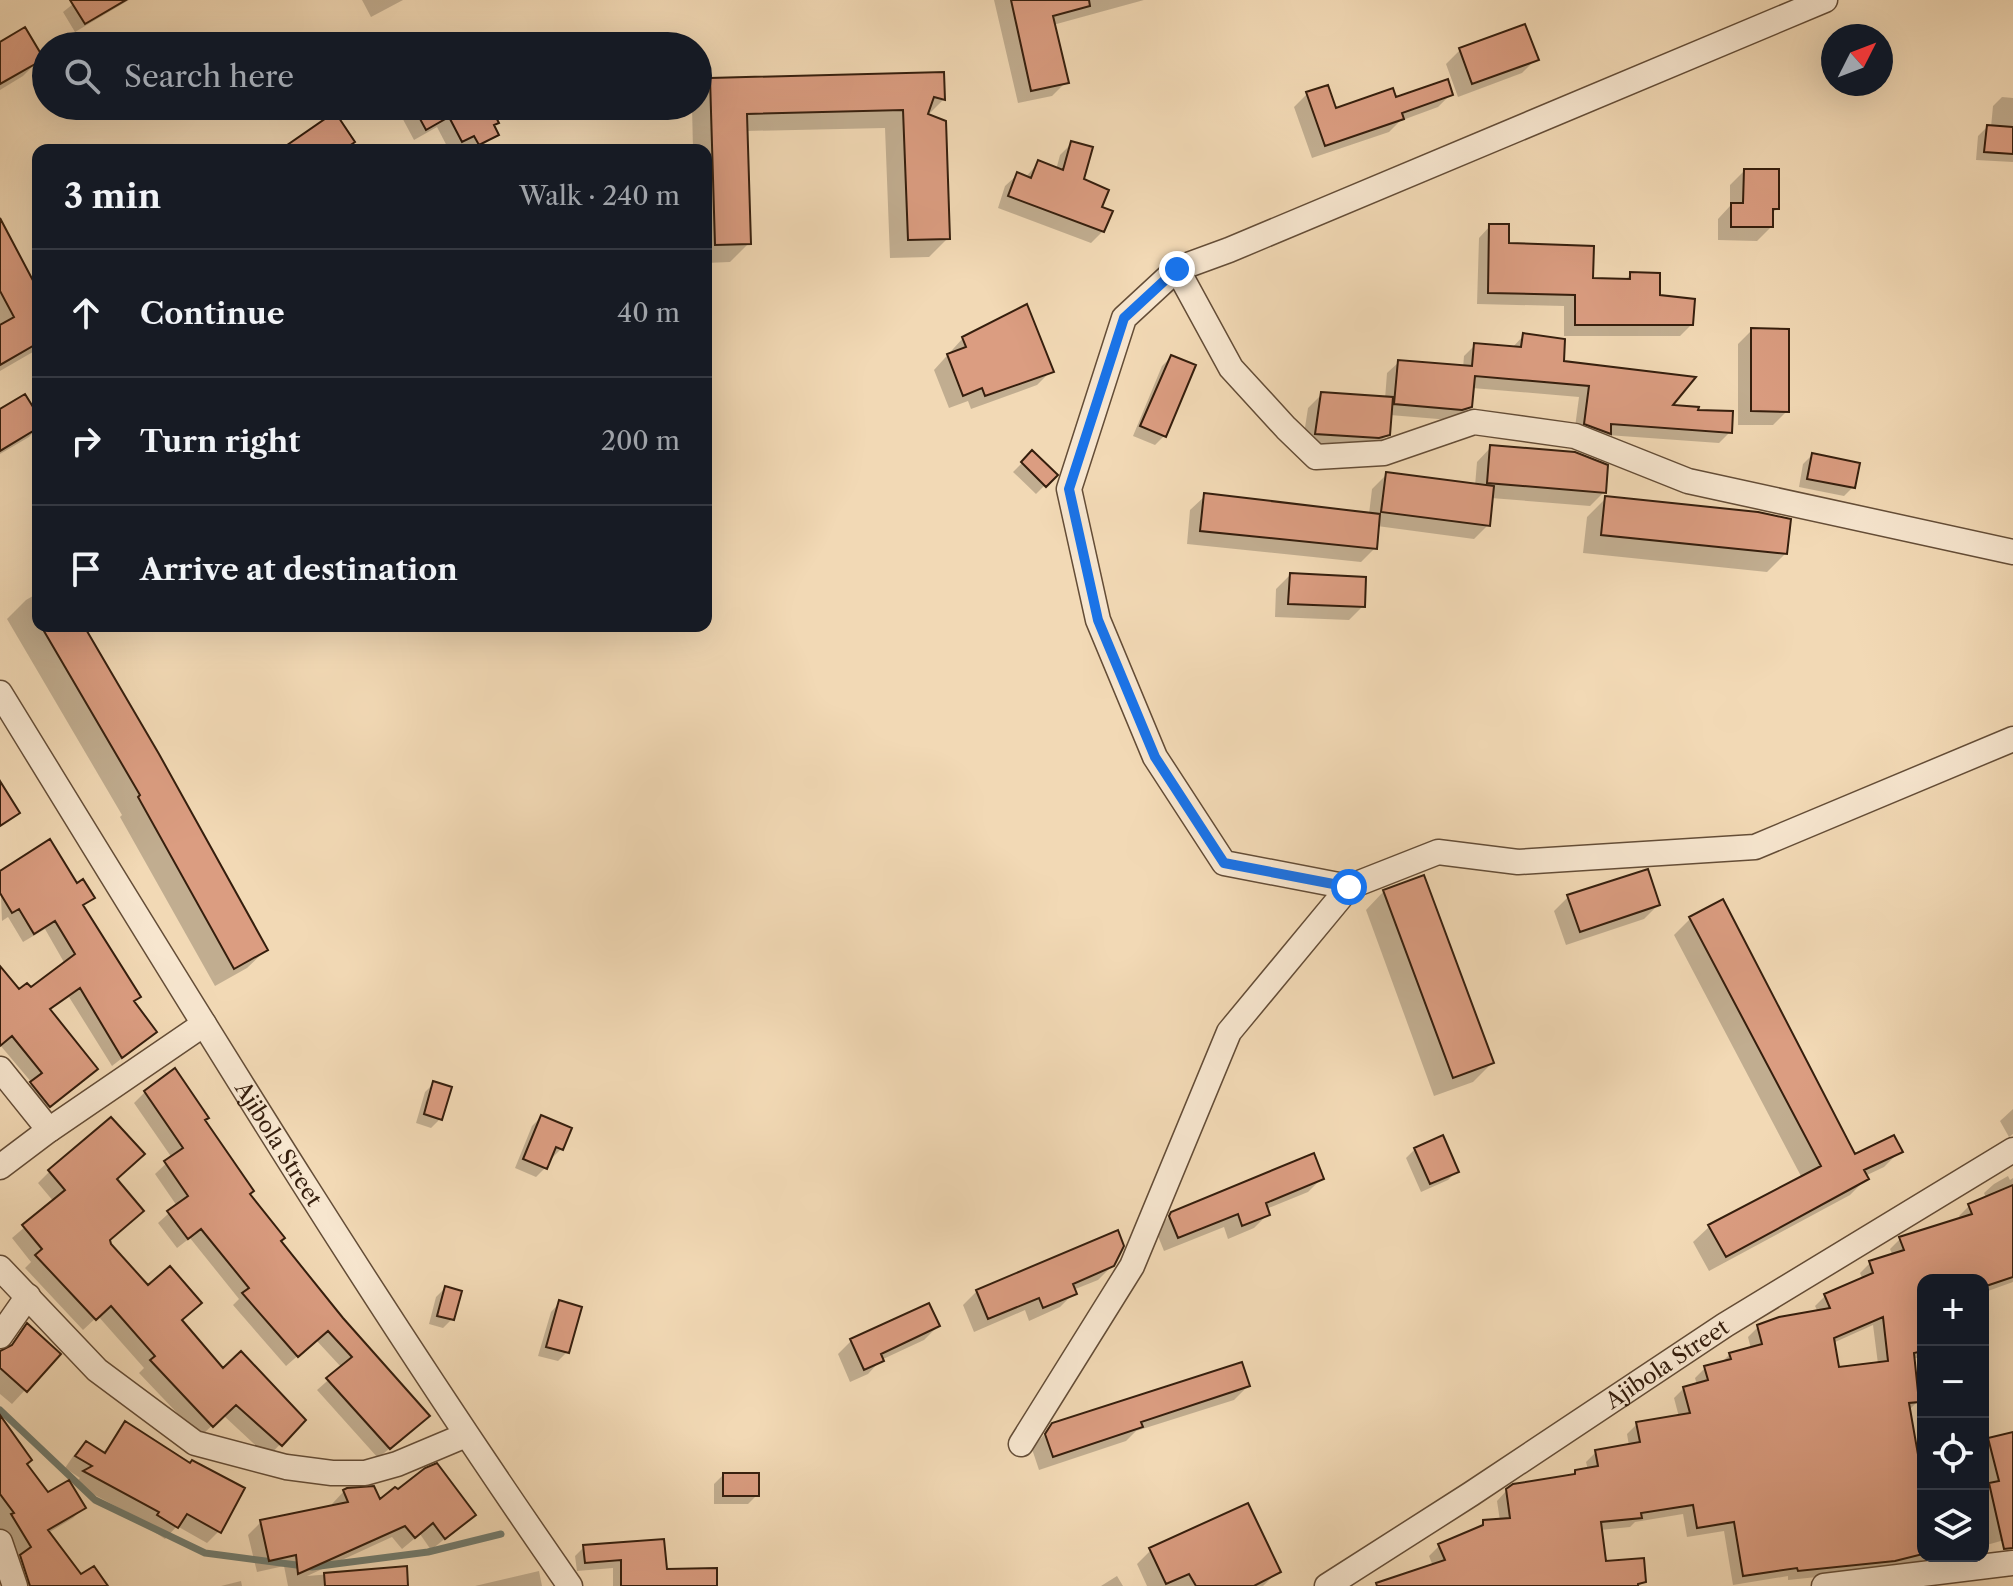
<!DOCTYPE html>
<meta charset="utf-8">
<style>
body{margin:0;font-family:"Libre Caslon Text",serif;background:#20242c;color:#f1f3f6}
.controls{position:absolute;right:24px;bottom:24px;display:grid;overflow:hidden;border-radius:16px;box-shadow:0 8px 32px #0002}
.controls button{width:72px;height:72px;display:grid;place-items:center;padding:0;border:0;border-bottom:2px solid #363941;background:#171b24;color:#f1f3f6;font:40px sans-serif}
.compass{position:absolute;left:1821px;top:24px;width:72px;height:72px;border-radius:50%;background:#171b24;box-shadow:0 8px 32px #0002;rotate:48deg}
.stop{position:absolute;width:24px;height:24px;margin:-18px;border:6px solid #1a73e8;border-radius:50%;background:#fff}
.stop.end{background:#1a73e8;border-color:#fff;box-shadow:0 2px 8px #0008}
.list{margin:0;padding:0;list-style:none}
h2{display:flex;justify-content:space-between;align-items:center;height:104px;margin:0;padding:0 32px;font-size:34px}
h2 small{font-size:26px;font-weight:400;color:#9ea1a6}
.list li{display:grid;grid-template-columns:52px 1fr auto;gap:24px;align-items:center;box-sizing:border-box;height:128px;padding:0 32px;border-top:2px solid #363941}
.list b{display:block;font-size:30px;white-space:nowrap}
.list em{font-size:26px;font-style:normal;color:#9ea1a6}
.icon{flex:none;width:44px;height:44px;fill:none;stroke:currentColor;stroke-width:2;stroke-linecap:round;stroke-linejoin:round}
.map{position:relative;flex:none;width:2013px;height:1586px;overflow:hidden}
.search{position:absolute;background:#171b24;box-shadow:0 8px 32px #0002;left:32px;top:32px;width:680px;height:88px;display:flex;align-items:center;gap:20px;box-sizing:border-box;padding:0 28px;border-radius:44px;color:#9ea1a6;font-size:30px}
.panel{position:absolute;background:#171b24;box-shadow:0 8px 32px #0002;left:32px;top:144px;width:680px;height:488px;border-radius:16px}
.map>svg:first-child{display:block}
.shadow{fill:#0003;fill-rule:evenodd}
.lines{fill:none;stroke-linecap:round;stroke-linejoin:round}
.stream{stroke:#727c6f;stroke-width:7}
.building{fill:#db9d81;stroke:#351e0d;stroke-width:2;fill-rule:evenodd}
.minor-casing{stroke:#644d37;stroke-width:27}
.minor{stroke:#f7e6cf;stroke-width:24}
.route{stroke:#1a73e8;stroke-width:10}
.labels{text-anchor:middle;stroke-width:6;stroke-linejoin:round;paint-order:stroke}
.street-label{font-size:22px;fill:#351e0d;stroke:#f7e6cf}
</style>
<div class="map">
<svg width="2013" height="1586" viewBox="0 0 2013 1586">
<rect width="100%" height="100%" fill="#f2d9b5"/>
<filter id="stains"><feTurbulence type="fractalNoise" baseFrequency=".0025" numOctaves="4"/><feColorMatrix values="0 0 0 0 .2 0 0 0 0 .09 0 0 0 0 .02 0 0 0 .5 -.17"/></filter>
<radialGradient id="worn" r=".72"><stop offset=".6" stop-color="#630" stop-opacity="0"/><stop offset="1" stop-color="#630" stop-opacity=".3"/></radialGradient>
<!-- shadow -->
<path class="shadow" d="M 78,0 L 129,0 L 75,32 L 63,12 Z
M 362,0 L 403,0 L 371,17 Z
M 994,0 L 1144,0 L 1053,25 L 1066,82 L 1052,96 L 1018,103 Z
M 439,35 L 442,42 L 445,41 L 448,46 L 418,46 Z
M 0,44 L 41,58 L 23,76 L 0,90 Z
M 1460,50 L 1536,59 L 1522,73 L 1458,97 L 1446,64 Z
M 943,74 L 943,100 L 927,116 L 948,238 L 929,257 L 890,258 L 885,128 L 746,131 L 749,243 L 730,262 L 706,263 L 706,150 L 693,150 L 692,106 L 698,106 L 698,93 L 711,80 Z
M 1307,94 L 1335,110 L 1395,99 L 1451,94 L 1438,107 L 1400,121 L 1389,132 L 1312,158 L 1294,107 Z
M 2002,97 L 2013,98 L 2013,162 L 1976,160 L 1978,136 L 1987,127 L 1991,127 L 1993,106 Z
M 403,106 L 488,106 L 497,123 L 493,127 L 497,134 L 477,150 L 465,150 L 462,146 L 449,150 L 437,127 L 414,140 L 398,110 Z
M 1072,143 L 1082,180 L 1099,208 L 1103,231 L 1091,243 L 998,208 L 1005,186 L 1017,175 L 1025,178 L 1039,162 L 1056,170 L 1060,155 Z
M 1744,171 L 1777,209 L 1771,214 L 1771,227 L 1757,241 L 1718,240 L 1718,219 L 1730,206 L 1730,185 Z
M 0,222 L 38,294 L 38,349 L 0,371 Z
M 1490,226 L 1507,245 L 1591,280 L 1624,281 L 1631,274 L 1691,325 L 1680,336 L 1564,336 L 1564,306 L 1477,304 L 1479,238 Z
M 1752,330 L 1787,411 L 1773,425 L 1738,425 L 1738,344 Z
M 1524,335 L 1561,363 L 1668,407 L 1696,412 L 1730,432 L 1719,443 L 1607,435 L 1598,444 L 1574,435 L 1579,397 L 1472,388 L 1471,406 L 1459,418 L 1450,420 L 1390,415 L 1388,434 L 1374,448 L 1302,447 L 1308,408 L 1322,394 L 1385,399 L 1387,373 L 1399,362 L 1463,368 L 1464,356 L 1475,345 L 1512,348 Z
M 963,338 L 1051,371 L 1037,385 L 971,409 L 968,401 L 949,408 L 934,370 Z
M 1171,357 L 1164,436 L 1155,445 L 1133,436 L 1162,366 Z
M 38,405 L 38,427 L 29,437 L 0,454 L 0,411 L 32,409 Z
M 1491,447 L 1604,492 L 1590,506 L 1491,498 L 1488,525 L 1474,539 L 1377,526 L 1375,548 L 1361,562 L 1187,544 L 1190,510 L 1205,496 L 1369,514 L 1372,489 L 1386,475 L 1475,486 L 1477,462 Z
M 1032,453 L 1055,475 L 1036,494 L 1013,472 Z
M 1812,455 L 1853,487 L 1844,496 L 1799,487 L 1803,464 Z
M 1606,498 L 1786,553 L 1767,572 L 1583,553 L 1587,517 Z
M 1290,575 L 1363,606 L 1349,620 L 1275,617 L 1276,589 Z
M 38,593 L 38,626 L 82,626 L 266,950 L 247,968 L 215,986 L 120,817 L 122,815 L 7,619 L 26,600 Z
M 0,873 L 76,885 L 92,898 L 83,907 L 139,996 L 132,1003 L 144,1041 L 112,1066 L 69,997 L 49,1011 L 86,1078 L 39,1115 L 21,1093 L 32,1083 L 0,1045 L 0,969 L 19,992 L 30,989 L 65,964 L 45,929 L 23,942 L 8,917 L 2,921 Z
M 1384,891 L 1492,1063 L 1473,1082 L 1434,1096 L 1366,910 Z
M 1568,897 L 1658,905 L 1644,919 L 1566,945 L 1554,911 Z
M 1722,902 L 1855,1157 L 1900,1151 L 1884,1167 L 1865,1176 L 1866,1179 L 1850,1195 L 1709,1271 L 1693,1242 L 1710,1226 L 1802,1178 L 1674,935 L 1690,919 Z
M 434,1083 L 440,1119 L 431,1128 L 416,1123 L 425,1092 Z
M 145,1092 L 203,1120 L 279,1241 L 417,1426 L 378,1458 L 317,1390 L 342,1368 L 316,1340 L 286,1366 L 233,1305 L 239,1299 L 190,1238 L 177,1248 L 158,1223 L 177,1206 L 155,1174 L 172,1158 L 134,1103 Z
M 2013,1109 L 2013,1134 L 2009,1137 L 2000,1121 Z
M 541,1117 L 570,1129 L 561,1149 L 552,1158 L 549,1157 L 545,1168 L 536,1177 L 515,1168 L 532,1126 Z
M 1415,1149 L 1457,1171 L 1448,1180 L 1421,1192 L 1406,1158 Z
M 50,1171 L 115,1180 L 108,1241 L 223,1370 L 303,1420 L 268,1457 L 223,1415 L 200,1437 L 139,1373 L 144,1368 L 98,1316 L 83,1330 L 25,1268 L 31,1262 L 12,1238 L 54,1202 L 38,1183 Z
M 2008,1176 L 2010,1180 L 2013,1178 L 2013,1282 L 1988,1291 L 1989,1294 L 1983,1300 L 1983,1280 L 1923,1280 L 1923,1356 L 1913,1359 L 1917,1402 L 1908,1411 L 1917,1467 L 1923,1465 L 1923,1556 L 1941,1556 L 1884,1570 L 1788,1580 L 1788,1576 L 1733,1585 L 1724,1531 L 1687,1537 L 1683,1514 L 1635,1522 L 1630,1527 L 1600,1530 L 1604,1563 L 1644,1582 L 1639,1586 L 1389,1586 L 1433,1566 L 1429,1556 L 1439,1546 L 1475,1530 L 1484,1522 L 1500,1521 L 1497,1501 L 1507,1490 L 1571,1477 L 1576,1472 L 1588,1470 L 1586,1462 L 1596,1452 L 1629,1446 L 1627,1434 L 1637,1424 L 1679,1417 L 1674,1398 L 1684,1388 L 1697,1385 L 1695,1378 L 1705,1368 L 1720,1364 L 1730,1354 L 1751,1349 L 1748,1337 L 1758,1327 L 1818,1312 L 1815,1306 L 1825,1296 L 1863,1280 L 1860,1273 L 1870,1263 L 1893,1256 L 1890,1249 L 1900,1239 L 1961,1220 L 1959,1216 L 1969,1206 L 1986,1198 L 1984,1193 L 1994,1184 ZM 1873,1325 L 1878,1364 L 1837,1369 L 1833,1343 Z
M 1322,1178 L 1308,1192 L 1266,1209 L 1268,1214 L 1254,1228 L 1228,1239 L 1224,1227 L 1164,1251 L 1156,1231 L 1172,1213 Z
M 1113,1265 L 1098,1280 L 1073,1290 L 1074,1293 L 1060,1307 L 1029,1321 L 1025,1310 L 974,1332 L 963,1305 L 977,1291 Z
M 445,1288 L 452,1319 L 443,1328 L 429,1324 L 436,1297 Z
M 560,1302 L 567,1352 L 558,1361 L 538,1356 L 551,1312 Z
M 28,1326 L 25,1390 L 12,1404 L 0,1394 L 0,1351 L 5,1351 Z
M 938,1326 L 924,1340 L 881,1360 L 868,1374 L 850,1382 L 838,1354 L 852,1340 Z
M 1248,1386 L 1234,1400 L 1136,1431 L 1126,1441 L 1039,1470 L 1032,1449 L 1053,1424 Z
M 0,1418 L 25,1464 L 47,1495 L 84,1507 L 73,1518 L 48,1533 L 81,1577 L 105,1586 L 17,1586 L 0,1542 Z
M 126,1424 L 219,1531 L 207,1543 L 177,1526 L 165,1539 L 147,1527 L 149,1524 L 74,1484 L 80,1478 L 65,1468 L 74,1455 L 86,1443 L 102,1454 Z
M 1989,1440 L 2013,1444 L 2013,1534 L 2008,1539 L 1983,1546 L 1983,1446 Z
M 723,1475 L 757,1495 L 748,1504 L 714,1504 L 714,1484 Z
M 344,1491 L 380,1502 L 474,1515 L 431,1550 L 420,1534 L 402,1549 L 392,1537 L 307,1576 L 405,1568 L 406,1586 L 288,1586 L 284,1566 L 257,1572 L 248,1535 L 261,1522 L 333,1507 L 332,1504 Z
M 584,1547 L 715,1586 L 613,1586 L 613,1568 L 577,1571 L 575,1556 Z
M 1151,1550 L 1278,1571 L 1263,1586 L 1147,1586 L 1137,1564 Z
M 539,1571 L 542,1586 L 475,1586 Z
M 1117,1576 L 1123,1586 L 1101,1586 Z
M 241,1581 L 242,1586 L 221,1586 Z"/>
<g class="lines">
<!-- stream -->
<path class="stream" d="M 0,1410 L 95,1500 L 205,1553 L 312,1567 L 428,1552 L 501,1534"/>
</g>
<!-- building -->
<path class="building" d="M 70,0 L 126,0 L 85,24 Z
M 1011,0 L 1089,0 L 1090,6 L 1053,16 L 1069,83 L 1031,91 Z
M 1525,24 L 1539,60 L 1472,84 L 1459,48 Z
M 25,27 L 44,59 L 0,84 L 0,42 Z
M 944,72 L 945,100 L 934,97 L 928,114 L 946,121 L 950,239 L 908,240 L 903,110 L 747,114 L 751,244 L 715,245 L 710,78 Z
M 1448,79 L 1453,95 L 1402,113 L 1404,119 L 1325,146 L 1306,92 L 1328,85 L 1336,108 L 1393,88 L 1396,97 Z
M 413,106 L 490,106 L 499,123 L 494,125 L 499,135 L 479,145 L 474,136 L 462,142 L 449,117 L 426,130 Z
M 335,112 L 355,142 L 343,150 L 280,150 Z
M 1987,125 L 2013,127 L 2013,154 L 1984,152 Z
M 1071,141 L 1093,147 L 1084,179 L 1109,190 L 1102,207 L 1113,211 L 1104,232 L 1008,196 L 1017,172 L 1031,178 L 1038,160 L 1063,170 Z
M 1744,169 L 1779,169 L 1779,209 L 1773,209 L 1773,227 L 1731,227 L 1731,203 L 1743,203 Z
M 0,218 L 38,290 L 38,343 L 0,365 L 0,325 L 14,317 L 0,291 Z
M 1489,224 L 1509,224 L 1509,243 L 1594,246 L 1593,278 L 1630,279 L 1630,272 L 1660,273 L 1660,295 L 1695,299 L 1693,325 L 1575,325 L 1575,295 L 1488,293 Z
M 1027,304 L 1054,372 L 985,396 L 982,388 L 963,396 L 947,354 L 966,347 L 962,337 Z
M 1751,328 L 1789,329 L 1789,412 L 1751,411 Z
M 1523,333 L 1565,339 L 1564,361 L 1696,377 L 1673,405 L 1699,407 L 1698,410 L 1733,411 L 1732,433 L 1611,424 L 1611,434 L 1584,424 L 1589,386 L 1475,376 L 1472,407 L 1462,410 L 1394,404 L 1398,360 L 1472,366 L 1474,343 L 1521,347 Z
M 1171,355 L 1196,365 L 1166,437 L 1140,426 Z
M 1321,392 L 1393,397 L 1390,435 L 1379,438 L 1315,434 Z
M 25,394 L 38,415 L 38,428 L 0,451 L 0,409 Z
M 1490,445 L 1575,452 L 1608,465 L 1606,493 L 1487,483 Z
M 1032,450 L 1058,475 L 1046,487 L 1021,462 Z
M 1812,453 L 1860,463 L 1855,488 L 1807,479 Z
M 1386,472 L 1494,486 L 1490,526 L 1381,512 Z
M 1204,493 L 1380,514 L 1377,549 L 1200,531 Z
M 1605,496 L 1758,512 L 1791,519 L 1787,554 L 1601,535 Z
M 1290,573 L 1366,577 L 1365,607 L 1288,604 Z
M 41,626 L 84,626 L 159,754 L 268,950 L 234,969 L 138,797 L 140,795 Z
M 0,781 L 20,813 L 0,826 Z
M 50,839 L 77,883 L 83,879 L 95,898 L 83,905 L 141,997 L 134,1001 L 157,1032 L 122,1058 L 80,988 L 50,1009 L 98,1069 L 50,1107 L 30,1082 L 42,1073 L 12,1036 L 0,1046 L 0,966 L 19,989 L 27,983 L 31,987 L 75,954 L 55,921 L 34,934 L 19,909 L 12,913 L 0,893 L 0,871 Z
M 1648,869 L 1660,905 L 1580,932 L 1567,895 Z
M 1424,875 L 1494,1063 L 1453,1078 L 1383,890 Z
M 1723,899 L 1855,1154 L 1894,1135 L 1903,1152 L 1864,1170 L 1869,1179 L 1726,1257 L 1708,1225 L 1821,1166 L 1689,917 Z
M 175,1068 L 209,1118 L 205,1120 L 254,1191 L 250,1194 L 285,1238 L 281,1241 L 343,1318 L 430,1416 L 390,1449 L 326,1378 L 352,1357 L 328,1331 L 298,1357 L 242,1293 L 249,1288 L 201,1229 L 188,1239 L 167,1211 L 188,1196 L 164,1161 L 183,1148 L 144,1091 Z
M 433,1081 L 452,1087 L 442,1120 L 424,1114 Z
M 541,1115 L 572,1128 L 563,1150 L 556,1147 L 547,1169 L 523,1159 Z
M 111,1117 L 145,1154 L 117,1179 L 144,1211 L 110,1240 L 111,1244 L 148,1285 L 170,1266 L 202,1303 L 182,1320 L 223,1368 L 241,1351 L 306,1420 L 282,1446 L 236,1405 L 213,1427 L 150,1360 L 155,1356 L 111,1306 L 96,1320 L 35,1255 L 42,1249 L 22,1225 L 65,1190 L 48,1170 Z
M 1443,1135 L 1459,1172 L 1430,1184 L 1414,1148 Z
M 1314,1153 L 1324,1179 L 1266,1203 L 1270,1215 L 1242,1226 L 1238,1214 L 1178,1238 L 1169,1216 L 1171,1212 Z
M 2013,1185 L 2013,1277 L 1983,1287 L 1983,1280 L 1923,1280 L 1923,1351 L 1914,1353 L 1919,1402 L 1909,1403 L 1923,1483 L 1923,1554 L 1895,1561 L 1798,1571 L 1797,1568 L 1743,1576 L 1734,1522 L 1697,1528 L 1693,1505 L 1641,1513 L 1642,1518 L 1601,1522 L 1606,1561 L 1644,1558 L 1646,1582 L 1638,1584 L 1638,1586 L 1377,1586 L 1376,1583 L 1445,1560 L 1438,1544 L 1483,1525 L 1483,1520 L 1510,1518 L 1506,1489 L 1513,1484 L 1575,1474 L 1575,1470 L 1598,1466 L 1595,1450 L 1640,1442 L 1636,1422 L 1690,1413 L 1683,1387 L 1708,1380 L 1704,1366 L 1731,1359 L 1729,1353 L 1762,1344 L 1757,1325 L 1779,1317 L 1830,1308 L 1824,1294 L 1873,1273 L 1869,1261 L 1904,1250 L 1899,1237 L 1972,1214 L 1968,1204 ZM 1883,1317 L 1888,1361 L 1839,1367 L 1834,1338 Z
M 1118,1230 L 1124,1246 L 1114,1266 L 1073,1284 L 1077,1294 L 1043,1308 L 1039,1298 L 988,1319 L 976,1290 Z
M 445,1286 L 462,1291 L 454,1320 L 437,1316 Z
M 559,1300 L 582,1307 L 569,1353 L 546,1347 Z
M 929,1303 L 940,1326 L 881,1354 L 884,1361 L 864,1370 L 850,1339 Z
M 27,1323 L 61,1354 L 27,1392 L 0,1368 L 0,1351 L 12,1345 Z
M 1242,1362 L 1250,1386 L 1141,1422 L 1143,1427 L 1053,1457 L 1045,1434 L 1052,1423 Z
M 0,1415 L 32,1460 L 27,1464 L 48,1492 L 69,1480 L 86,1508 L 48,1530 L 81,1574 L 94,1566 L 108,1586 L 30,1586 L 20,1555 L 31,1547 L 11,1514 L 14,1513 L 0,1494 Z
M 125,1421 L 190,1463 L 192,1460 L 245,1488 L 221,1533 L 187,1514 L 178,1528 L 157,1515 L 159,1512 L 83,1471 L 92,1466 L 75,1456 L 86,1441 L 105,1453 Z
M 2013,1432 L 2013,1548 L 2004,1549 L 1989,1483 L 1999,1481 L 1988,1438 Z
M 437,1463 L 476,1515 L 445,1539 L 433,1523 L 415,1538 L 405,1526 L 298,1574 L 296,1555 L 269,1561 L 260,1520 L 348,1502 L 343,1490 L 347,1488 L 374,1486 L 380,1499 L 395,1487 L 398,1489 L 425,1468 Z
M 723,1473 L 759,1473 L 759,1496 L 723,1496 Z
M 1248,1503 L 1281,1572 L 1254,1586 L 1196,1586 L 1189,1574 L 1166,1584 L 1149,1548 Z
M 664,1539 L 667,1569 L 717,1568 L 717,1586 L 621,1586 L 621,1560 L 585,1563 L 583,1545 Z
M 407,1566 L 408,1586 L 325,1586 L 324,1573 Z"/>
<g class="lines">
<defs>
<g id="minor">
<path d="M 1825,0 L 1229,250 L 1177,269 L 1231,368 L 1286,428 L 1316,457 L 1384,453 L 1474,422 L 1575,436 L 1688,481 L 2013,552"/>
<path d="M 1177,269 L 1124,318 L 1069,489 L 1098,620 L 1155,757 L 1224,863 L 1349,887"/>
<path id="s1" d="M 0,693 C 185,994 368,1296 570,1586"/>
<path d="M 0,1069 L 49,1130"/>
<path d="M 0,1167 L 49,1130 L 204,1024"/>
<path d="M 0,1268 L 97,1370 L 195,1443 L 286,1467 L 332,1473 L 365,1473 L 397,1464 L 466,1435"/>
<path d="M 0,1336 L 28,1296"/>
<path d="M 1021,1444 L 1132,1266 L 1229,1032 L 1349,887 L 1438,852 L 1518,862 L 1755,847 L 2013,739"/>
<path d="M 0,1542 L 15,1586"/>
<path id="s2" d="M 1327,1586 L 1471,1494 L 1725,1325 L 2013,1150"/>
<path d="M 1824,1586 L 2013,1563"/>
</g>
</defs>
<!-- minor casing -->
<use href="#minor" class="minor-casing"/>
<!-- minor -->
<use href="#minor" class="minor"/>
</g>
<g class="lines">
<!-- route -->
<path class="route" d="M 1177,269 L 1124,318 L 1069,489 L 1098,620 L 1155,757 L 1224,863 L 1349,887"/>
</g>
<g class="labels">
<!-- street labels -->
<g class="street-label">
<text dy="8" stroke="none"><textPath href="#s1" startOffset="530">Ajibola Street</textPath></text>
<text dy="8" stroke="none"><textPath href="#s2" startOffset="406">Ajibola Street</textPath></text>
</g>
</g>
<rect width="100%" height="100%" filter="url(#stains)"/>
<rect width="100%" height="100%" fill="url(#worn)"/>
</svg>
<div class="controls">
<button>+</button>
<button>−</button>
<button><svg class="icon" aria-label="locate" viewBox="0 0 24 24"><circle cx="12" cy="12" r="6"/><path d="M12 2v4M12 18v4M2 12h4M18 12h4"/></svg></button>
<button><svg class="icon" aria-label="layers" viewBox="0 0 24 24"><path d="M12 4l9 5-9 5-9-5zM3 14l9 5 9-5"/></svg></button>
</div>
<svg class="compass" viewBox="-18 -18 36 36"><path d="M0-13l5 13h-10z" fill="#e53935"/><path d="M0 13l5-13h-10z" fill="#9ea1a6"/></svg>
<div class="stop" style="left:1349px;top:887px"></div>
<div class="stop end" style="left:1177px;top:269px"></div>
<div class="search"><svg class="icon" aria-label="search" viewBox="0 0 24 24"><circle cx="10" cy="10" r="6"/><path d="M15 15l6 6"/></svg>Search here</div>
<section class="panel">
<h2>3 min<small>Walk · 240 m</small></h2>
<ul class="list">
<li><svg class="icon" aria-label="ahead" viewBox="0 0 24 24"><path d="M12 20V5M6 11l6-6 6 6"/></svg><div><b>Continue</b></div><em>40 m</em></li>
<li><svg class="icon" aria-label="right" viewBox="0 0 24 24"><path d="M7 20v-9h11M14 6l5 5-5 5"/></svg><div><b>Turn right</b></div><em>200 m</em></li>
<li><svg class="icon" aria-label="arrive" viewBox="0 0 24 24"><path d="M6 21V4h12l-3 4 3 4H6"/></svg><div><b>Arrive at destination</b></div></li>
</ul>
</section>
</div>
